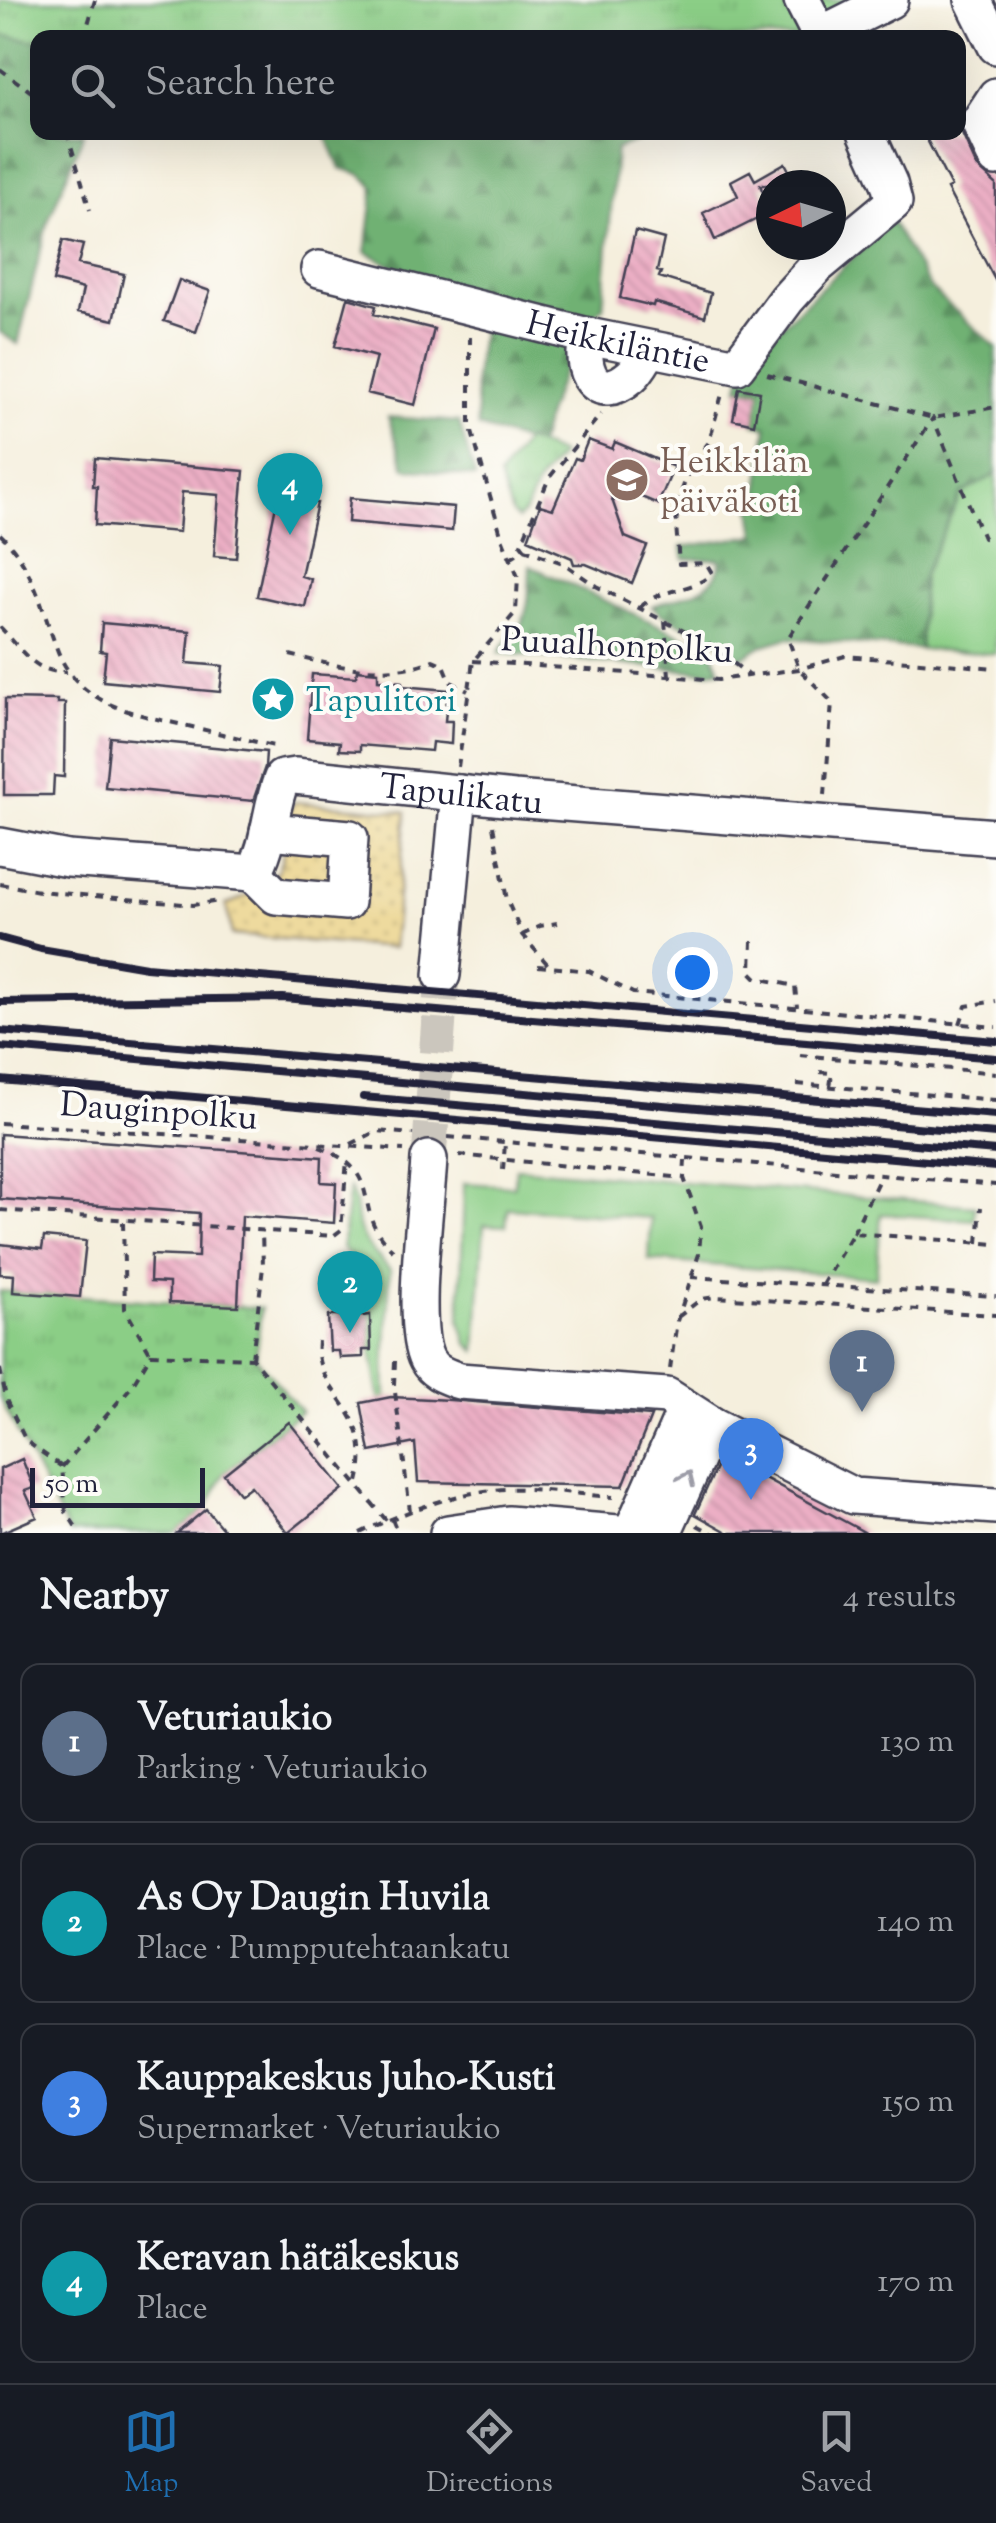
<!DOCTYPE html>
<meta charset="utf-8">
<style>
body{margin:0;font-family:"Sorts Mill Goudy",serif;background:#242831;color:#f1f3f6}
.compass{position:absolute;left:756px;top:170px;width:90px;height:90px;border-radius:50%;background:#171b24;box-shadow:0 10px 40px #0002;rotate:265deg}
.scale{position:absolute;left:30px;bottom:25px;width:175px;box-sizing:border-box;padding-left:10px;border:5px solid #22223b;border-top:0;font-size:28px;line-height:35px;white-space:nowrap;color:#22223b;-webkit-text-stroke:8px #fdfcf7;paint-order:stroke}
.you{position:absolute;left:692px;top:972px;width:35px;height:35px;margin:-25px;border:8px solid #fff;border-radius:50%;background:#1a73e8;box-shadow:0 0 0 15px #1a73e833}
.badge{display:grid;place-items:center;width:65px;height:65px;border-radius:50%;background:#1f6fb2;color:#fff;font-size:32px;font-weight:700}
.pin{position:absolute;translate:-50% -82px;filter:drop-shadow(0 2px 5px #0008)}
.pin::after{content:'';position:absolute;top:52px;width:35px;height:30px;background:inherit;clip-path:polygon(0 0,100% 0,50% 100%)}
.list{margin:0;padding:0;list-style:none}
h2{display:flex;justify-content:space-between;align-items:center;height:130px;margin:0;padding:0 40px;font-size:42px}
h2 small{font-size:32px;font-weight:400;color:#9ea1a6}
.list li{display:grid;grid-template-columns:65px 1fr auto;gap:30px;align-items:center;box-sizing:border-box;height:160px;margin:0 20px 20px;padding:0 20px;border:2px solid #363941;border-radius:20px}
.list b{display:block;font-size:38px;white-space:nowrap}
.list p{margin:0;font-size:32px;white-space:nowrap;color:#9ea1a6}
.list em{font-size:32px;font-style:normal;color:#9ea1a6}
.icon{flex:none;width:55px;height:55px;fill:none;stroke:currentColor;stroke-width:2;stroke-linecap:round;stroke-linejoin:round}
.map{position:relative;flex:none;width:996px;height:1533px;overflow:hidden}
.search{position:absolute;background:#171b24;box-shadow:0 10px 40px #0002;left:30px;right:30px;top:30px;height:110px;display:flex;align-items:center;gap:25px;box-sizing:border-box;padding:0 35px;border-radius:20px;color:#9ea1a6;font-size:38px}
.sheet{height:850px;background:#171b24}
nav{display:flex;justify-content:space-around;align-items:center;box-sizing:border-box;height:140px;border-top:2px solid #363941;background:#171b24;font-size:28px;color:#9ea1a6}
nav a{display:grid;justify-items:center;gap:5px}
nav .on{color:#1f6fb2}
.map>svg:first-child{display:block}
.grass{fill:#8bce86;stroke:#567860;stroke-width:2.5}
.forest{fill:url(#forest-firs);stroke:#496a57;stroke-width:2.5}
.sand{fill:url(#sand-dots);stroke:#887e6c;stroke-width:2.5}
.park{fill:url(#park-tufts);stroke:#567860;stroke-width:2.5}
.building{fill:url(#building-back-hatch)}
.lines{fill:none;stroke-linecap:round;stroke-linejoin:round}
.minor-tunnel{stroke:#cbc6bd;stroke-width:35;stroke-dasharray:35 18;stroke-linecap:butt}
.minor-casing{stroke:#424153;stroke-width:40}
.path{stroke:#424153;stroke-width:4;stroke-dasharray:8 8;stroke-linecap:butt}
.minor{stroke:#fff;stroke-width:35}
.rail{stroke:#22223b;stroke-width:8}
.oneway{stroke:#9c9ca7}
.labels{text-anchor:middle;stroke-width:8;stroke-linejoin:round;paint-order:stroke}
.street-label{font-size:35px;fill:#22223b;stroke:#fdfcf7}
.education-label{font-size:35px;fill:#785e54;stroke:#fdfcf7;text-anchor:start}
.culture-label{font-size:35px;fill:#0d838f;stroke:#fdfcf7;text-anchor:start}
</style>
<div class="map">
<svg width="996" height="1533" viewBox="0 0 996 1533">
<defs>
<pattern id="forest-firs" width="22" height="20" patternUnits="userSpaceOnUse" patternTransform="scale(2.5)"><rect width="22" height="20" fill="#70b173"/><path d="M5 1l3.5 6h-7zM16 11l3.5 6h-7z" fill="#5c9060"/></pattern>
<pattern id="sand-dots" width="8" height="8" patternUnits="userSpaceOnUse" patternTransform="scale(2.5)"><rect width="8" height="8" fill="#eeda9e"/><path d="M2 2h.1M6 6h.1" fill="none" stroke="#ccbb89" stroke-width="1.8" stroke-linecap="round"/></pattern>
<pattern id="park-tufts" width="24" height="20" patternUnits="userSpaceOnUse" patternTransform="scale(2.5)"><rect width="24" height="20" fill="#8bce86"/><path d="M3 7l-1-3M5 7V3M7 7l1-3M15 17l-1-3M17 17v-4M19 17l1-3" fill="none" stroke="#78b175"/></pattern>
<pattern id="building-back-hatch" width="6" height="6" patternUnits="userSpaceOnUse" patternTransform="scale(2.5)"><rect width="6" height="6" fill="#ecafc5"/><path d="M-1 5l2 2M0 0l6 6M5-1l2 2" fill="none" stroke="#ca96aa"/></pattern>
</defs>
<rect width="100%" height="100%" fill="#fdfcf7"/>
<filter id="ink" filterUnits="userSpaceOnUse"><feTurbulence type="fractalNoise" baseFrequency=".01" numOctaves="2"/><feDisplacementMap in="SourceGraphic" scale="20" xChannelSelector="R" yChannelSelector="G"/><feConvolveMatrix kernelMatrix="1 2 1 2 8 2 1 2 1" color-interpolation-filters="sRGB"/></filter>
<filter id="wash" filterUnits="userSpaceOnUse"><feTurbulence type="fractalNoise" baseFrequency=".0048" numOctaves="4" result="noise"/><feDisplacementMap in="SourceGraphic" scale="40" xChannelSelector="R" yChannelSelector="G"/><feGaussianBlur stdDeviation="2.25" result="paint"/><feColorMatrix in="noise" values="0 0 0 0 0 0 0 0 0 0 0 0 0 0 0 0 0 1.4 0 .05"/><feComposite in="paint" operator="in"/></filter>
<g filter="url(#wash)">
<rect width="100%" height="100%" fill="#f5efdd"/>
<!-- grass -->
<path class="grass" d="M 996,474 L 996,654 L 920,649 L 923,575 L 961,494 Z
M 516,1168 L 975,1206 L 974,1220 L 881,1214 L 876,1278 L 649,1260 L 651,1218 L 508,1208 L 506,1226 L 484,1225 L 476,1351 L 467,1343 L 460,1321 L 464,1183 L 514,1186 Z
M 349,1188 C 357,1200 355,1214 359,1229 C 364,1245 379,1257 390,1270 L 385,1368 L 388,1448 L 371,1350 L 369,1276 L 342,1247 Z"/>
<!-- forest -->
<path class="forest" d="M 0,34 L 37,40 L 38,132 L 84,133 L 47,224 L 18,344 L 0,332 Z
M 325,133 L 660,133 L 616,149 L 603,307 L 582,326 L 453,299 L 366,252 L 374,187 L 360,174 L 340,168 Z
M 891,221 L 931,289 L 996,347 L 996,474 L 961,494 L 923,575 L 920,649 L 788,638 L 761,646 L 742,658 L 723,644 L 661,614 L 652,606 C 677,597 721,591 720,559 L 684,559 L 682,547 L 756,535 L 751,502 L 758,499 L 767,427 L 754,424 L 760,392 L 739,388 L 745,361 Z
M 483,318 L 575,340 C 563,376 546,408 539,446 L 478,427 L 475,379 Z
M 388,417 L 459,422 L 475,477 L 405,468 Z
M 530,566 L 693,641 L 713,652 L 720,670 L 704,672 L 499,653 C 504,642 513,636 520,626 C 530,610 529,585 530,566 Z"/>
<!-- sand -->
<path class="sand" d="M 294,802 L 406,812 L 393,948 L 232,935 L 226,905 C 287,880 280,872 290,810 Z"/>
<!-- park -->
<path class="park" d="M 0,0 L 866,0 L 812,38 L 38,38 L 37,41 L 0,35 Z
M 526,440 L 561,455 L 538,482 L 525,512 L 518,519 L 512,514 L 499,477 Z
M 0,1291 L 261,1308 L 256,1358 L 301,1411 L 224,1474 L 206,1509 L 177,1533 L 69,1533 L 0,1398 Z"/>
<g id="blocks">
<!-- building -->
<path class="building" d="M 958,125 L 977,167 L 996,184 L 996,282 L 947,189 L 951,187 L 923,132 L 958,132 Z
M 785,163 L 797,185 L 760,185 L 771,212 L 715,240 L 703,213 L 738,196 L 731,181 L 750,171 L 755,180 Z
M 635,231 L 664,239 L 657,271 L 661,272 L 659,277 L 711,293 L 705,317 L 654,302 L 653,306 L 620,298 Z
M 63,240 L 83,245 L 78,264 L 124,274 L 114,320 L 78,312 L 83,289 L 53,281 Z
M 179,280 L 210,291 L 196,332 L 164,321 Z
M 348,298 L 376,306 L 374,314 L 434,329 L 415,405 L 367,393 L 376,357 L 335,346 Z
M 739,388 L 760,392 L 754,424 L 733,419 Z
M 588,440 L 612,449 L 615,442 L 674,467 L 658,504 L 606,482 L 625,537 L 647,546 L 632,583 L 586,564 L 574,564 L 572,558 L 528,539 L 540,505 L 553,509 L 575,458 L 580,460 Z
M 95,458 L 244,471 L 236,558 L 214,556 L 219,495 L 182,492 L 179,532 L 95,525 L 97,486 L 93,486 Z
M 278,495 L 317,503 L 301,576 L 311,579 L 305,607 L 257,596 Z
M 350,498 L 454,507 L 452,531 L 348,522 Z
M 102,623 L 190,631 L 187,663 L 223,666 L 220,692 L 103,681 L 106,652 L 100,651 Z
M 357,670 L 378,672 L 378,680 L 402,682 L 402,686 L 448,690 L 445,721 L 452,721 L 451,744 L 432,742 L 431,751 L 360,745 L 360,751 L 339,750 L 340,742 L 307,739 L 312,674 L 356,677 Z
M 5,699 L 57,700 L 57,703 L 65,703 L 64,777 L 54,776 L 53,795 L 4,795 Z
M 110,737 L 266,752 L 265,767 L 253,801 L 105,787 Z
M 0,1134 L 322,1157 L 321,1182 L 336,1183 L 334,1223 L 242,1216 L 238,1306 L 169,1303 L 169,1283 L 150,1282 L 151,1255 L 198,1257 L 199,1213 L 0,1199 Z
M 44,1237 L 86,1241 L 80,1297 L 13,1292 L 14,1275 L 0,1274 L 0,1244 L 42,1249 Z
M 338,1307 L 362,1307 L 362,1316 L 370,1315 L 371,1350 L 363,1350 L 363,1357 L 340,1358 L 339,1351 L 330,1351 L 328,1316 L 338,1316 Z
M 391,1397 L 450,1400 L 651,1416 L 623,1486 L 418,1482 L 415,1443 L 370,1452 L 361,1403 Z
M 289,1422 L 343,1489 L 288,1533 L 251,1486 L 240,1494 L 224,1474 Z
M 722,1455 L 866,1533 L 729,1533 L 695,1514 Z
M 22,1459 L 34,1488 L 25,1491 L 37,1517 L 0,1533 L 0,1469 Z
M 206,1509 L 226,1533 L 177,1533 Z"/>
</g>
</g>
<g filter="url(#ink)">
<use href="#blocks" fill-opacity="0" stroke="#424153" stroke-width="2.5"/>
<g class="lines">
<!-- minor-tunnel -->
<path class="minor-tunnel" d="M 429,1159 L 442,975"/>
<defs>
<g id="minor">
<path d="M 802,0 L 820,35"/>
<path d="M 973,0 L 996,46"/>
<path d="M 821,38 L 820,35 L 890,0"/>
<path d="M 996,96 L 979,122 L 996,158"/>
<path id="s1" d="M 319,269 L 588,336 L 737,366 L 787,299 L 817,266 L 894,202 L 889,183 L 866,132"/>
<path d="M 588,336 C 577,369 596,406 631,376 C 639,369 644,358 650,349"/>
<path id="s2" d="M 0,846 L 68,859 L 253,873 C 271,845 269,809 282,778 L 295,776 L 514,799 L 996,837"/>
<path d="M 253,873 L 276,896 L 346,902 L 350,838 L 268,831"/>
<path d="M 442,975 L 459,793"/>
<path d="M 429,1159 C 427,1202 409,1326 427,1360 C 434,1373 446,1376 459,1381 L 667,1396 L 712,1425 L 853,1496 L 996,1506"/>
<path d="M 448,1533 L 508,1524 L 618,1533"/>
<path d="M 631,1533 L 686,1408"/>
<path d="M 663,1533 L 712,1425"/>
</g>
</defs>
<!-- minor casing -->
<use href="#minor" class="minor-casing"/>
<!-- path -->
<path class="path" d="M 84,38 L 95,0
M 0,69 L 38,97
M 67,132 L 90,210
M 767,374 L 933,418 L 996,407
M 0,534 C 33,565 41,607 57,649 C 78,706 135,714 188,726 C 218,733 248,740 278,747
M 525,549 L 521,544 L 549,478 L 601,414
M 510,558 L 525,549 L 563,563 L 596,586 L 709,644 L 750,676
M 641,607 C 659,587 694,593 712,573 L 706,563 L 679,564 L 676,524 L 679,498 L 691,465 L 709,442 L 722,394
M 665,621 L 669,676
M 0,627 C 21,648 33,674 67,672
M 290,655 C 334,666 390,679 433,660 L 444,665 L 451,682 L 468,691
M 473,661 L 718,680 L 799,669 L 845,656 L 996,668
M 458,767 L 473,661 L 516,612 L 518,577 L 502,538 L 470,425 L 470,337
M 825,795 L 832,702 L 799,669 L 788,638 L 933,418 L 983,538 L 996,540
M 493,826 L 507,900 L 522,935 L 550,967 L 589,971 L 633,993 L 996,1027
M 0,884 L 39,891 L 193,905 L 219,901
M 522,935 L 540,926 L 557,923
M 752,941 L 751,972 L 757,978 L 795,986 L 797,1007
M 538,966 L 550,967
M 960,1024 L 966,1006 L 996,1001
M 800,1055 L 996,1073
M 820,1072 L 832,1073 L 830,1087
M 797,1084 L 996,1100
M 0,1123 L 404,1150
M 448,1137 L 996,1185
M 351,1144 L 377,1131 L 413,1134
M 319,1147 C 389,1174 348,1211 393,1250
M 459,1155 L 684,1178
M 503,1170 L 505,1143
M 0,1210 L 333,1236 L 341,1230 L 347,1160
M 123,1222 L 125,1309 L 151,1354
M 853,1233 L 881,1175
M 978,1243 L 981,1207
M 691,1277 L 996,1296
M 822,1285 L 853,1233 L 996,1244
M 678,1317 L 701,1299 L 715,1297 L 996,1315
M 318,1341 C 312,1396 379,1407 357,1486
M 252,1358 L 263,1267 L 262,1231
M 395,1361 L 394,1384 L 410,1511
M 0,1369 L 7,1402 L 26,1441 L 62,1467 L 66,1512 L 80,1533
M 670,1369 L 677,1321 L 699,1254 L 701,1227 L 684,1178 L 685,1160
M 62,1467 L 131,1387 L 151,1354 L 252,1358 L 386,1520
M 392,1519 L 398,1533
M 697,1525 L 712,1533
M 360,1533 C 411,1509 470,1486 526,1489 C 555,1490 584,1495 613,1497"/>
<!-- minor -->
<use href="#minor" class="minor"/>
<!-- rail -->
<path class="rail" d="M 0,938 L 41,949 L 146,967 L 996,1041
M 0,1002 L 283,998 L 996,1058
M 0,1031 L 996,1115
M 0,1047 L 996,1134
M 0,1080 L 996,1167
M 363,1097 L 996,1151"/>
</g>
<!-- one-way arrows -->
<defs><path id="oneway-chevron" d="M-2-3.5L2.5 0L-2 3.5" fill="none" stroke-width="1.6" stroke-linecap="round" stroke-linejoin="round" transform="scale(2.5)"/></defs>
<use class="oneway" href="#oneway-chevron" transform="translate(687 1478) rotate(-65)"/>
</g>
<!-- icons -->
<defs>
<symbol id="school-disc" viewBox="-11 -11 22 22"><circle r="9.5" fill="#8d6e63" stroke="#fdfcf7"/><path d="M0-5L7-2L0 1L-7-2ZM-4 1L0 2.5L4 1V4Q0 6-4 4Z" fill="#fff"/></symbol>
<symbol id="sight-disc" viewBox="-11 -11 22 22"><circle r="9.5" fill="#0f9aa8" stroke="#fdfcf7"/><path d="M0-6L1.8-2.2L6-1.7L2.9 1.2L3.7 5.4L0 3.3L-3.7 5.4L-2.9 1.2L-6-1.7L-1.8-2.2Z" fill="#fff"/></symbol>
</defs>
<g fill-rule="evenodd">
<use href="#school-disc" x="602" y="455" width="50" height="50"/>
<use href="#sight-disc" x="248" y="674" width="50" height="50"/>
</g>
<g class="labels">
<!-- street labels -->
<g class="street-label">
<text dy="12" stroke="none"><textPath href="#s1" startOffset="308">Heikkiläntie</textPath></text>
<text transform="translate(617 644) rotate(3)" y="12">Puualhonpolku</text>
<text dy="12" stroke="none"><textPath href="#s2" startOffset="535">Tapulikatu</textPath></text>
<text transform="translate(159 1110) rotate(4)" y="12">Dauginpolku</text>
</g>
<!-- education labels -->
<g class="education-label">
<text x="660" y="472">Heikkilän<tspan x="660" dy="40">päiväkoti</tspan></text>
</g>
<!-- culture labels -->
<g class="culture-label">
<text x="306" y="711">Tapulitori</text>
</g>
</g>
</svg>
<svg class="compass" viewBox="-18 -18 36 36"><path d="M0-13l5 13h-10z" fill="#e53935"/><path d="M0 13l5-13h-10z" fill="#9ea1a6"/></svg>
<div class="scale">50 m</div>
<div class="you"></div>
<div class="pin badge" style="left:862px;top:1412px;background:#5c6f8a">1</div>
<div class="pin badge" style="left:350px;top:1333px;background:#0f9aa8">2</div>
<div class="pin badge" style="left:751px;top:1500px;background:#3f7fe0">3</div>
<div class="pin badge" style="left:290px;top:535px;background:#0f9aa8">4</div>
<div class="search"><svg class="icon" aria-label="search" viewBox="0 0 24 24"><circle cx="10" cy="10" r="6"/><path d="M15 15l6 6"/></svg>Search here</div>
</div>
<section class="sheet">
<h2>Nearby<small>4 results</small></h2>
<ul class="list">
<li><span class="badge" style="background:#5c6f8a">1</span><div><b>Veturiaukio</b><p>Parking · Veturiaukio</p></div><em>130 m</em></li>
<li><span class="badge" style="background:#0f9aa8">2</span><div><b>As Oy Daugin Huvila</b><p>Place · Pumpputehtaankatu</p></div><em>140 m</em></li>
<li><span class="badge" style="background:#3f7fe0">3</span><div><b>Kauppakeskus Juho-Kusti</b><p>Supermarket · Veturiaukio</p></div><em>150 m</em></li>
<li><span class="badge" style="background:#0f9aa8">4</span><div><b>Keravan hätäkeskus</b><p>Place</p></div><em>170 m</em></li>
</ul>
</section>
<nav>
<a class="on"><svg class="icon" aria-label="map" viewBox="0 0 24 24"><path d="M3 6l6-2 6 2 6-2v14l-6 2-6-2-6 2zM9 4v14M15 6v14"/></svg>Map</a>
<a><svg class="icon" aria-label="directions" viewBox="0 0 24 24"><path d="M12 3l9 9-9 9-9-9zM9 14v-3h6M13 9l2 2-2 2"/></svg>Directions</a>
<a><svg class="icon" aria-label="saved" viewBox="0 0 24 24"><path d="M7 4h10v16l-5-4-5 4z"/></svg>Saved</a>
</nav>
